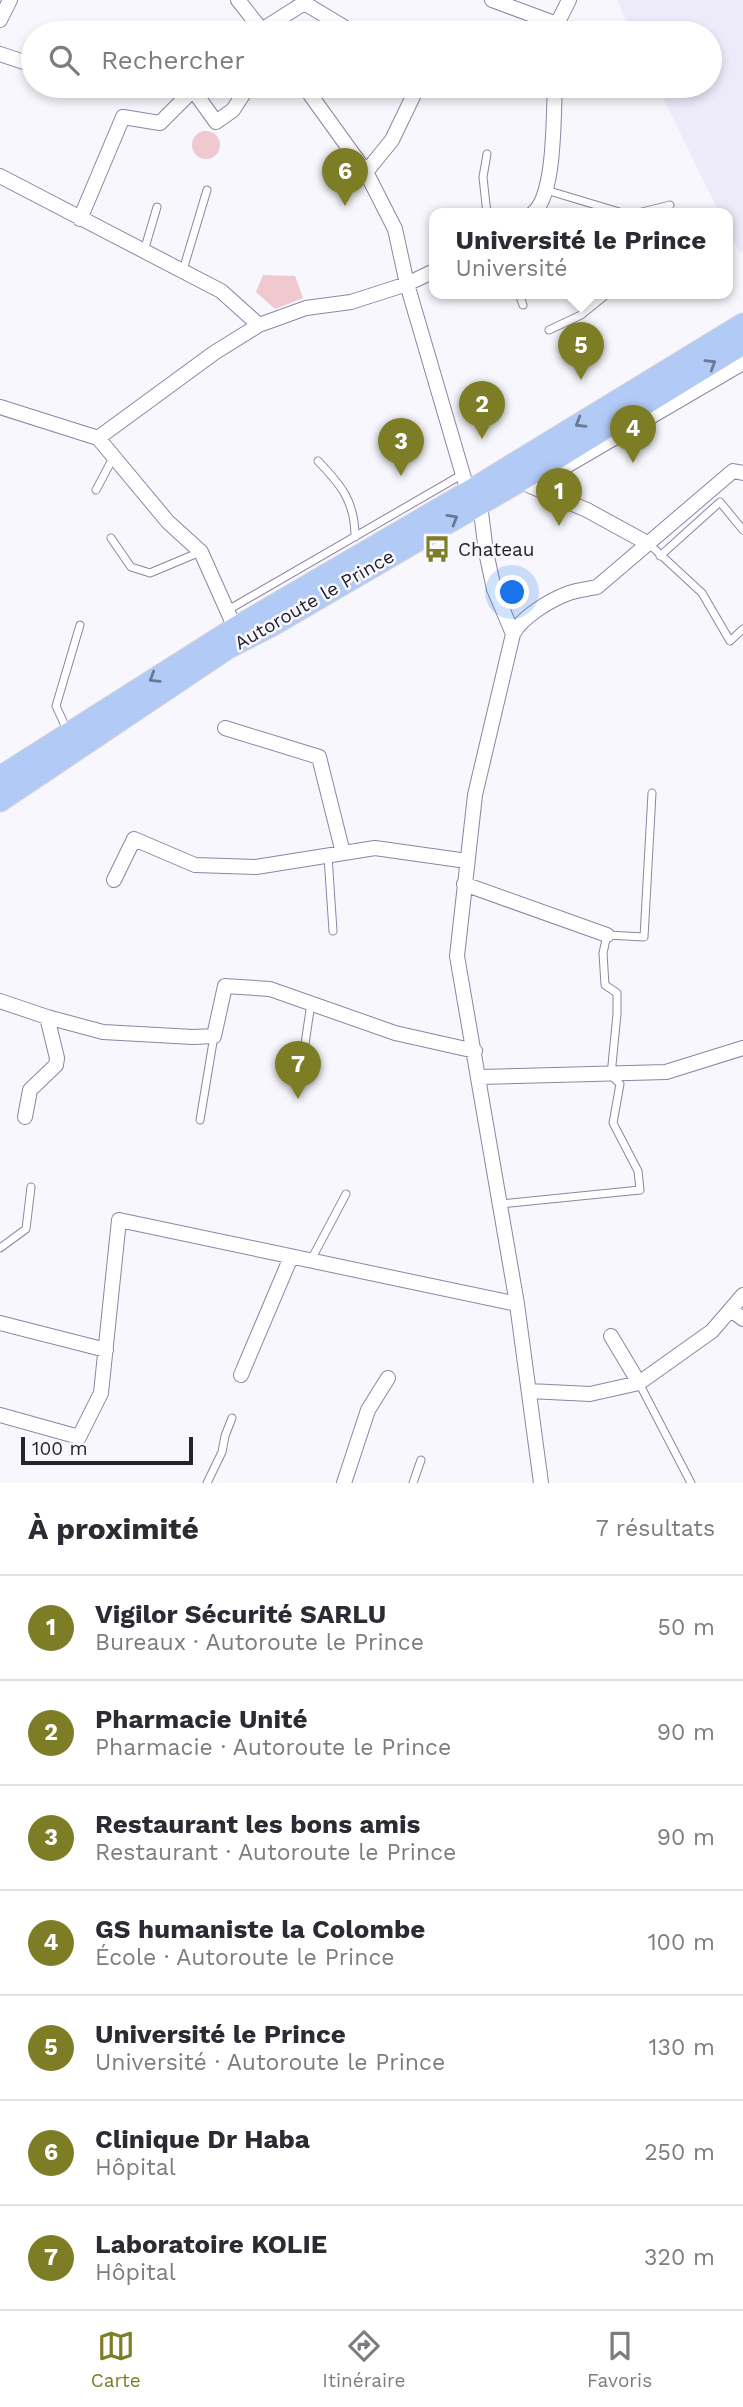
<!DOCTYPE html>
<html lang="fr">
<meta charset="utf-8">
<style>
body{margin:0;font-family:"Work Sans",sans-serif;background:#f2f2f3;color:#2b2b33}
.scale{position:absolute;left:21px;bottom:18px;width:172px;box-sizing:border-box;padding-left:7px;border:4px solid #262330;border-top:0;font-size:19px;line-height:24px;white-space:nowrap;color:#262330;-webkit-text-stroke:5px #f8f7fd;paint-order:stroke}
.you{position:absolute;left:513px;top:593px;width:24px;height:24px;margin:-18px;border:5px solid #fff;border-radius:50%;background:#1a73e8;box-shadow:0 0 0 10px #1a73e833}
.badge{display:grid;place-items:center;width:46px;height:46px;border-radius:50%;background:#7d7d26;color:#fff;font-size:23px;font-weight:700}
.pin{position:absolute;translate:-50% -58px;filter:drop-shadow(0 2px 4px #0008)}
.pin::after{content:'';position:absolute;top:37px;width:24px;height:21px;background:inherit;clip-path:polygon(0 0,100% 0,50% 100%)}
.popup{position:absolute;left:429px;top:208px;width:304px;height:91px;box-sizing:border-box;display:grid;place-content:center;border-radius:14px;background:#fff;filter:drop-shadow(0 2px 5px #0005);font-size:23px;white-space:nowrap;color:#7c7c81}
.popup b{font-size:26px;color:#2b2b33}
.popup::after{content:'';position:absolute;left:50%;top:100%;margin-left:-14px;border:14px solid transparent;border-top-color:#fff}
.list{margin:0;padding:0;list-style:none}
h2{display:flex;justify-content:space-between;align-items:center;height:91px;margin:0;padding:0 28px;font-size:30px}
h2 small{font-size:23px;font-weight:400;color:#7c7c81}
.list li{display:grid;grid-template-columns:46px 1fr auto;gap:21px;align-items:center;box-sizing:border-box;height:105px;padding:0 28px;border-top:2px solid #e1e1e2}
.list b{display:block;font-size:26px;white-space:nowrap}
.list p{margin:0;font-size:23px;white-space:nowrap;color:#7c7c81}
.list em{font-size:23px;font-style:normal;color:#7c7c81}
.icon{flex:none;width:38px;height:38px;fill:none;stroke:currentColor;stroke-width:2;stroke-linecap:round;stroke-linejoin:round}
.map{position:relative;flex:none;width:743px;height:1483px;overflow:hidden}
.search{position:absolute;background:#fff;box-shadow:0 4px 10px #0003;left:21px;right:21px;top:21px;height:77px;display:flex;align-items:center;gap:18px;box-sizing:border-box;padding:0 24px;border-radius:38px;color:#7c7c81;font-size:26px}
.sheet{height:826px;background:#fff}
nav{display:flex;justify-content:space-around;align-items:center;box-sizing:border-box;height:98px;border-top:2px solid #e1e1e2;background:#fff;font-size:19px;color:#7c7c81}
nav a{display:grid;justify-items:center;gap:4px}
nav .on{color:#7d7d26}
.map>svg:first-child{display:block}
.built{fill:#edeafa}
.park{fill:#f0c8d0}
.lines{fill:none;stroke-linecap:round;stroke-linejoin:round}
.service-casing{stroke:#8c85a4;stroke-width:9}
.minor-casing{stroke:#8c85a4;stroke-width:16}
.primary-casing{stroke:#d4d3d6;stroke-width:23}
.service{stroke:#fff;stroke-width:7}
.minor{stroke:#fff;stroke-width:14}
.primary{stroke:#b2cbf6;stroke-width:21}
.oneway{stroke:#6c7793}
.labels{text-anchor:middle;stroke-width:5;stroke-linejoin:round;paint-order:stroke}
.poi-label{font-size:19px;fill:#262330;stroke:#f8f7fd;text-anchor:start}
.street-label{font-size:19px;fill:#262330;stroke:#f8f7fd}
</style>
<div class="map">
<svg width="743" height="1483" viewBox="0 0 743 1483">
<rect width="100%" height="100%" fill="#f8f7fd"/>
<!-- built -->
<path class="built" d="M 617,0 L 743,0 L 743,251 L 740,253 L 728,229 L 728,214 L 720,214 L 657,86 L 710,86 L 710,33 L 632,33 Z"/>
<!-- park -->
<path class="park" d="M192 145a14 14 0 1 1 28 0a14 14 0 1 1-28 0Z
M 263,275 L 295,276 L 303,298 L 275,309 L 256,292 Z"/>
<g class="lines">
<defs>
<path id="service" d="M 546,190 L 626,214
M 487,214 L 483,177 L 487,154
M 634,214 L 670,205
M 144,251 L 157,207
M 183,270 L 207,190
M 519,294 L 523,305
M 549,330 L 581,315 L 607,294
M 318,461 C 341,485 355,501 355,537
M 96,490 L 113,458
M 111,538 L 131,567 L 150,573 L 200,552
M 649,544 L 702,593 L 730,641 L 743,629
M 660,556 L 720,502 L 743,530
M 228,610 L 463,474
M 67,730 L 56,706 L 80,625
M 328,856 L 333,931
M 305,1044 L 311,1003
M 200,1120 L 214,1036
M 500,1204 L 640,1190 L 638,1171 L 613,1123 L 620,1084 L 611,1075 L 617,1014 L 617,993 L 605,985 L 603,953 L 607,935 L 644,937 L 652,793
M 0,1248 L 26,1229 L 31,1187
M 311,1260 L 346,1194
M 639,1383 L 691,1483
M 207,1483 L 222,1452 L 225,1436 L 232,1418
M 413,1483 L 421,1460"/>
<path id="minor" d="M 238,0 L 264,33
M 492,0 L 557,24
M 0,20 L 10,0
M 557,32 L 557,24 L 569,0
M 257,33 L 304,3 L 354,33
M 0,54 L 33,65
M 304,86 L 366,172 L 395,229 L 407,284 L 468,492
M 193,90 L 216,122 L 233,110 L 244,93 L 253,86
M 366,172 L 392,140 L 418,86
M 0,176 L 221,291 L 259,325
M 532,214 C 556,197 553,115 555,86
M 80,219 L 123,117 L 160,123 L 197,86
M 0,407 L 98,438 L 168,522 L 201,552 L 235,628
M 98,438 L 214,353 L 259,325 L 306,308 L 351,302 L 407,284 L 434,271
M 528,485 L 587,510 L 649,544
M 532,486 L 743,363
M 480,504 L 486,552 L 494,589 L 513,634 L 475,795 L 457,956 L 517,1304 L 541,1483
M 513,634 C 522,617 550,600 569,593 C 577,590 588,589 597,587 L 733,471 L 743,473
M 225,728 L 319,757 L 343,853
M 114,880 L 134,839 L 195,865 L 256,867 L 375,848 L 467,861
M 464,884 L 607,935
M 0,1001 L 47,1017 L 103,1032 L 193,1037 L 214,1036 L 225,986 L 270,989 L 395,1033 L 475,1051
M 479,1077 L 666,1072 L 743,1048
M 25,1117 L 30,1090 L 56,1065 L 57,1058 L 47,1017
M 731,1310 L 743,1319
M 0,1323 L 106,1350
M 241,1375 L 291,1257
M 639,1383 L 712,1331 L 743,1295
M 529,1391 L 590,1394 L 639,1383 L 611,1336
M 0,1415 L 79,1437 L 101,1393 L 119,1220 L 517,1304
M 344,1483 L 368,1410 L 388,1378"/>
<path id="primary" d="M 0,777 L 235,628 L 468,492 L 743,324
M 0,801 L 228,648 L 271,626 L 518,482 L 743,344"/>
</defs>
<!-- service casing -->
<use href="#service" class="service-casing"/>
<!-- minor casing -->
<use href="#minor" class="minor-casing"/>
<!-- primary casing -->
<use href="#primary" class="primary-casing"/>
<!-- service -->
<use href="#service" class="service"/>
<!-- minor -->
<use href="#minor" class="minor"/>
<!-- primary -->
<use href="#primary" class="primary"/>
</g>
<!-- one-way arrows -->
<defs><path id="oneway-chevron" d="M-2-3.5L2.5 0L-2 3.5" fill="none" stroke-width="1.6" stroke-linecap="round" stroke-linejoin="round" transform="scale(1.75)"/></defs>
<g class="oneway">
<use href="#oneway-chevron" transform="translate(711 364) rotate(-31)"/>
<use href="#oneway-chevron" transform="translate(580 423) rotate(149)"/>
<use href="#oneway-chevron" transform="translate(453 519) rotate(-30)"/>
<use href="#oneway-chevron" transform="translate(154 678) rotate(148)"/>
</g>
<!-- icons -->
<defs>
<symbol id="bus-bare" viewBox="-9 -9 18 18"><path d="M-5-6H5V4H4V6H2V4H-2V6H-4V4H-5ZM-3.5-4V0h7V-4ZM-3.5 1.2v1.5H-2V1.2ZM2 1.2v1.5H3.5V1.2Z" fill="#7d7d26" stroke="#f8f7fd" stroke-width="2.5" paint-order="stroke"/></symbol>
</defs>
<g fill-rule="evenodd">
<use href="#bus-bare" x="418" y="530" width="38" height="38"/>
</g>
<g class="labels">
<!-- poi labels -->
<g class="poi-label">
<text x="458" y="556">Chateau</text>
</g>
<!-- street labels -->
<g class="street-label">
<text transform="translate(314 599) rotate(-30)" y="7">Autoroute le Prince</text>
</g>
</g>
</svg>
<div class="scale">100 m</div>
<div class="you"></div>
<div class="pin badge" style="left:559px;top:526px">1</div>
<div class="pin badge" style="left:482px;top:439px">2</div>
<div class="pin badge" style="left:401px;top:476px">3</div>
<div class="pin badge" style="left:633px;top:463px">4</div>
<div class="pin badge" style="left:581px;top:380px">5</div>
<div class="popup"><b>Université le Prince</b>Université</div>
<div class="pin badge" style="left:345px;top:206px">6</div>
<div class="pin badge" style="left:298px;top:1099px">7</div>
<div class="search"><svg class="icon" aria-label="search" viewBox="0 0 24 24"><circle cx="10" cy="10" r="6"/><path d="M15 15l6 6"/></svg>Rechercher</div>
</div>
<section class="sheet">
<h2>À proximité<small>7 résultats</small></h2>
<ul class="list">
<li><span class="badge">1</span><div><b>Vigilor Sécurité SARLU</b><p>Bureaux · Autoroute le Prince</p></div><em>50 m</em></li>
<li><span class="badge">2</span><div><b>Pharmacie Unité</b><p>Pharmacie · Autoroute le Prince</p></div><em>90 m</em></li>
<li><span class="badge">3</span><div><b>Restaurant les bons amis</b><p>Restaurant · Autoroute le Prince</p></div><em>90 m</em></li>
<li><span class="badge">4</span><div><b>GS humaniste la Colombe</b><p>École · Autoroute le Prince</p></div><em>100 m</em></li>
<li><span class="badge">5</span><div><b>Université le Prince</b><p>Université · Autoroute le Prince</p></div><em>130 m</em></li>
<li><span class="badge">6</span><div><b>Clinique Dr Haba</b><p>Hôpital</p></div><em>250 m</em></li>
<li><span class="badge">7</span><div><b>Laboratoire KOLIE</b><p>Hôpital</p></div><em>320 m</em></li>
</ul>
</section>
<nav>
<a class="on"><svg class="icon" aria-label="map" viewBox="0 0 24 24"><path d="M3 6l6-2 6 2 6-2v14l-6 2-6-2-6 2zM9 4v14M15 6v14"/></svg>Carte</a>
<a><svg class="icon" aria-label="directions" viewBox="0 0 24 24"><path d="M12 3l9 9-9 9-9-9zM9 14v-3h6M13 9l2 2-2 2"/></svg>Itinéraire</a>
<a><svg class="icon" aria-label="saved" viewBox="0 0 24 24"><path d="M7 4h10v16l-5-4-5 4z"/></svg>Favoris</a>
</nav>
